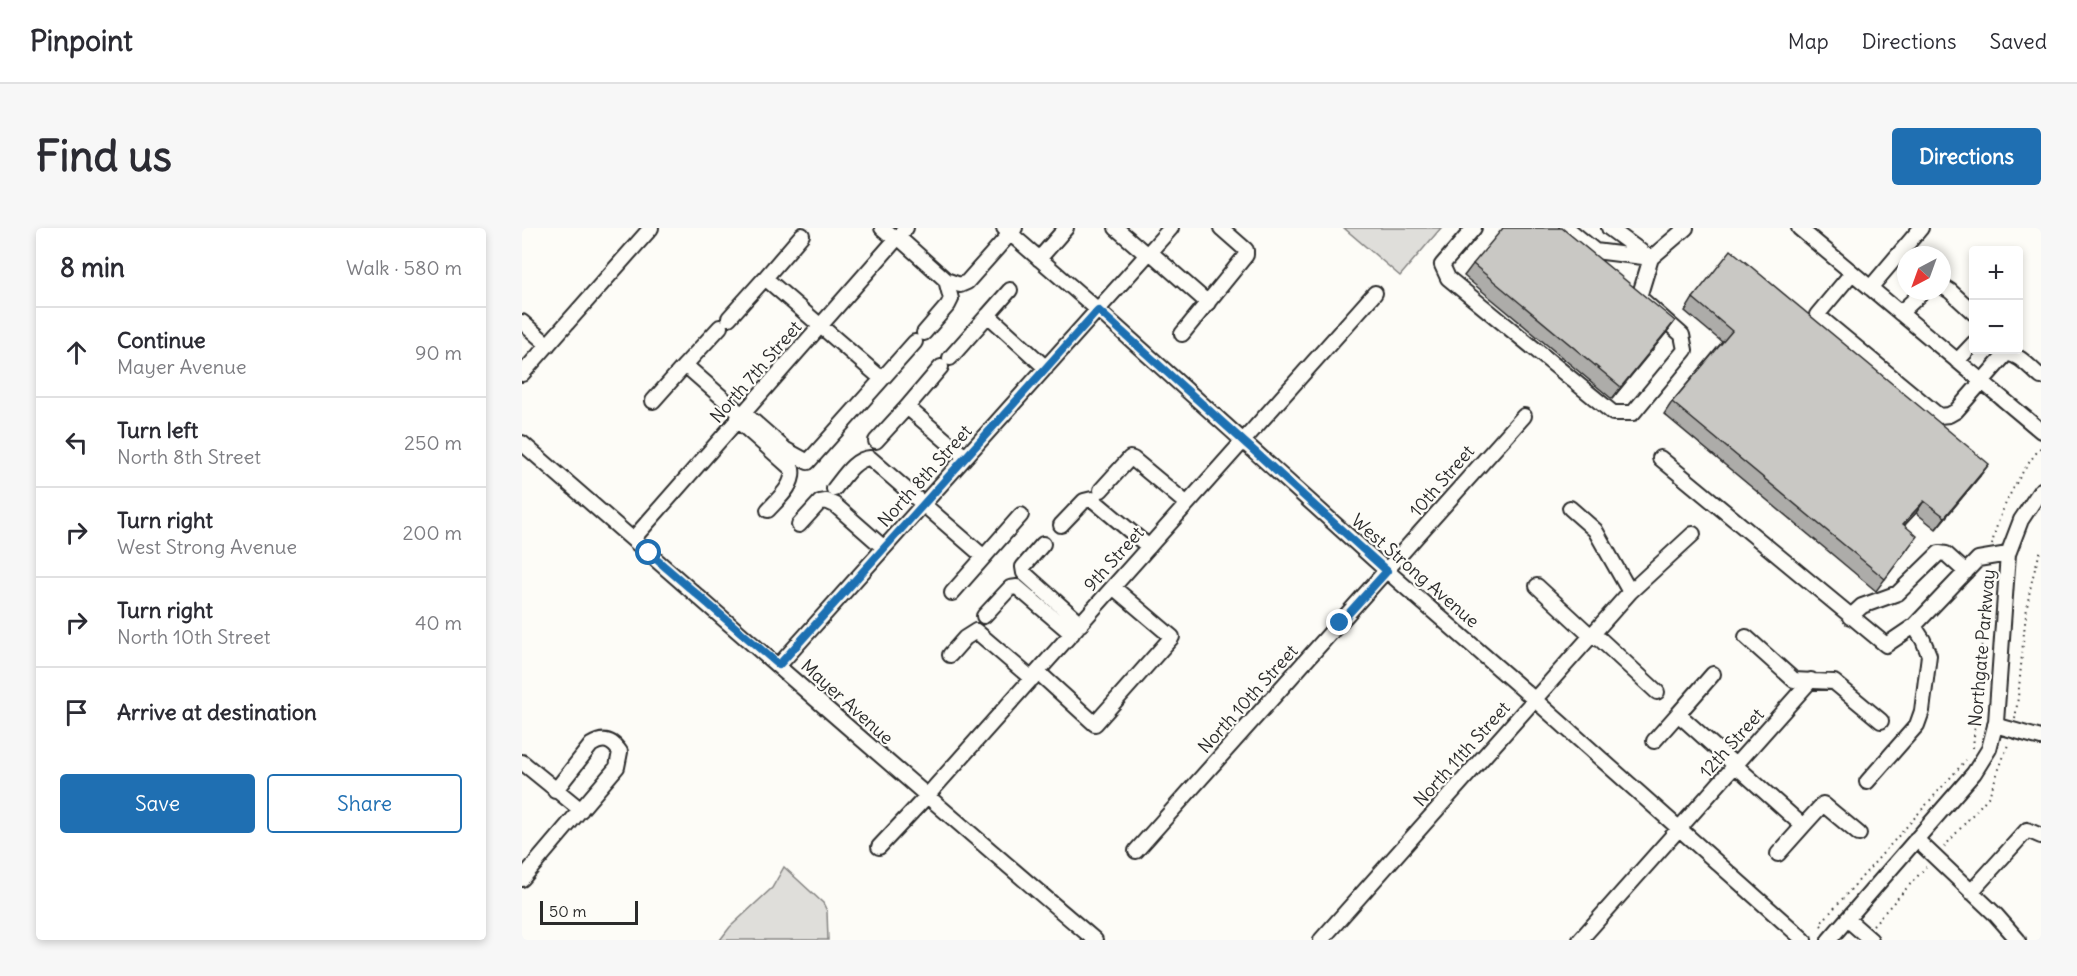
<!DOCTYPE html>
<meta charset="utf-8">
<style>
body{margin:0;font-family:Delius,sans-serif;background:#f7f7f7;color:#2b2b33}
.controls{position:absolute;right:18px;top:18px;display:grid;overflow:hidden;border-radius:6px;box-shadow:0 3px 9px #0003}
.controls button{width:54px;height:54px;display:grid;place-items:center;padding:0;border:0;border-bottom:2px solid #e1e1e2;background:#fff;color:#2b2b33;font:30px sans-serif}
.compass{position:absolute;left:1375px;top:18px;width:54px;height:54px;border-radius:50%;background:#fff;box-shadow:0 3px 9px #0003;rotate:221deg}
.scale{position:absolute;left:18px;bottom:15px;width:98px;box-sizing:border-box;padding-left:6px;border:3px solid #2b2b2b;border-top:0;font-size:16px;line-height:21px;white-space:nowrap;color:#2b2b2b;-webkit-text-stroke:4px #fdfcf7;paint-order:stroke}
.stop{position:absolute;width:18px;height:18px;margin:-14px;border:4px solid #1f6fb2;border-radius:50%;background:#fff}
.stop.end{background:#1f6fb2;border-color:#fff;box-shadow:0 2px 6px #0008}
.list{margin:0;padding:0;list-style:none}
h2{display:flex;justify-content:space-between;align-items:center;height:78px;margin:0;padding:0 24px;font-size:26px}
h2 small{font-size:20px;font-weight:400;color:#7c7c81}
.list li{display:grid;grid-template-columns:39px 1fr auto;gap:18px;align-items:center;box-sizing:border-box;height:90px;padding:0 24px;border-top:2px solid #e1e1e2}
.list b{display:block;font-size:22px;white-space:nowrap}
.list p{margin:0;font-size:20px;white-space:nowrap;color:#7c7c81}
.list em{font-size:20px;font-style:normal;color:#7c7c81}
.actions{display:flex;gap:12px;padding:18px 24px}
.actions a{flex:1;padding:14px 0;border:2px solid #1f6fb2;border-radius:6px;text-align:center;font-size:21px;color:#1f6fb2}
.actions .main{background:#1f6fb2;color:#fff}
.icon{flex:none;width:33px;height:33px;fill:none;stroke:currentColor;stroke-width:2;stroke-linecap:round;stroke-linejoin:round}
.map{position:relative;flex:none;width:1519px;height:712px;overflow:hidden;border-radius:6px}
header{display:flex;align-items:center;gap:36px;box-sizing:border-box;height:84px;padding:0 30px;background:#fff;border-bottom:2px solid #e1e1e2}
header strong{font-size:28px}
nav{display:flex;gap:33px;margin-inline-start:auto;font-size:21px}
.intro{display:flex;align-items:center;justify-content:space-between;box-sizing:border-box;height:144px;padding:0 36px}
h1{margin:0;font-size:42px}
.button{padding:15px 27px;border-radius:6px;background:#1f6fb2;color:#fff;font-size:21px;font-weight:700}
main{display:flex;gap:36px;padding:0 36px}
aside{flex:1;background:#fff;border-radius:6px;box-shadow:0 3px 9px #0003}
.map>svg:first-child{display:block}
.green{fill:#dfdeda;stroke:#858482;stroke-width:1.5}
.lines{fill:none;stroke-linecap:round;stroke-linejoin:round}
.minor-casing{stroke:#2b2b2b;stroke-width:18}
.path{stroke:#2b2b2b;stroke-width:2;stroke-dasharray:1.5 4.5;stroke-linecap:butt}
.minor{stroke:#fdfcf7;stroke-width:14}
.wall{fill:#adaca9;stroke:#2b2b2b;stroke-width:1.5}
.shaded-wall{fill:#8d8c89;stroke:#2b2b2b;stroke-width:1.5}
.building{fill:#c9c8c4;stroke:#2b2b2b;stroke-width:1.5}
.route{stroke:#1f6fb2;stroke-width:8}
.labels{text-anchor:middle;stroke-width:4.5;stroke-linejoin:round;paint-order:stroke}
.street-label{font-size:18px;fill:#2b2b2b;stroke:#fdfcf7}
</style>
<header>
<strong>Pinpoint</strong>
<nav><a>Map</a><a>Directions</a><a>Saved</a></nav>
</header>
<div class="intro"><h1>Find us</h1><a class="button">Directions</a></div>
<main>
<aside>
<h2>8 min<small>Walk · 580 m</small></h2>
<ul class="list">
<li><svg class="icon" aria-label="ahead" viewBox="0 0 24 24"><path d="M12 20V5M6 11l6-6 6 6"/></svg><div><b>Continue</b><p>Mayer Avenue</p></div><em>90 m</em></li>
<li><svg class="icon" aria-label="left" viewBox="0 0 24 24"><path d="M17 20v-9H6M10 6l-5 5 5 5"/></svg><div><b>Turn left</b><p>North 8th Street</p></div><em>250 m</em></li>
<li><svg class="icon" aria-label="right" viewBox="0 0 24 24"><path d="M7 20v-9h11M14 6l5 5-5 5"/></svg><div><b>Turn right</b><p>West Strong Avenue</p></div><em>200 m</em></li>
<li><svg class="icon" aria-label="right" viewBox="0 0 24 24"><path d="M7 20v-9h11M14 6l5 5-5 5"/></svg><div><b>Turn right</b><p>North 10th Street</p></div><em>40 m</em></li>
<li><svg class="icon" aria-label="arrive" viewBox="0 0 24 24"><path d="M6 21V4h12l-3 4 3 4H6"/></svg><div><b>Arrive at destination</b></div></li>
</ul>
<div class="actions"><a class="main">Save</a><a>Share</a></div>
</aside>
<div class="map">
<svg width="1519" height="712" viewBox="0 0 1519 712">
<rect width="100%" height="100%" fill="#fdfcf7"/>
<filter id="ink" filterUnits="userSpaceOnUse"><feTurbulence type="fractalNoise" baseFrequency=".0167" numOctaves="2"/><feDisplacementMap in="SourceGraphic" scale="12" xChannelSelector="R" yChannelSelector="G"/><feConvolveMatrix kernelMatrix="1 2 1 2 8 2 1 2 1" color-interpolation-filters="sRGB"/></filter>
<g filter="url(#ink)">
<!-- green -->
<path class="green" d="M 822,0 L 919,0 L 878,48 Z
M 262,639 L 301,675 L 305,683 L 306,712 L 198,712 L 208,699 L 250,660 Z"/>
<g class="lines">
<defs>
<path id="minor" d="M 360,0 L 374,12
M 482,0 L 576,82 L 865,343 L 1013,472 L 1282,712
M 594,0 L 625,27
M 952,0 L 920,37 L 926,50 L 1091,185 L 1111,185 L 1163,122 L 1160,107 L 1117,69 L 1129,30
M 1045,0 L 1073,23 L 1129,30
M 1087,0 L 1125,28
M 1277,0 L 1519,203
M 376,9 L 424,52 L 438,57 L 445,54 L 493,0
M 628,24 L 686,75
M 1129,30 L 1164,0
M 517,31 L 544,0
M 1330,45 L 1295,87 L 1417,188 L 1427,187 L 1434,183 L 1484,126 C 1497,125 1509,141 1519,149
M 1420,58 L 1428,63 L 1452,85
M 1348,60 L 1399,0
M 488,62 L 466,87 L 524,140
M 1378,85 L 1402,63
M 207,90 L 243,50
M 0,94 L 26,117
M 198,99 L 163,137 L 220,187
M 402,105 L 426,77 L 429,71 L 424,52
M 660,106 L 724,27 L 724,22 L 699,0
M 428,130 L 466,87
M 1435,133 L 1452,115
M 0,146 L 129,0
M 360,151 L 393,114
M 131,173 L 163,137
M 385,179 L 419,139
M 222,185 L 264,222 L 286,234 L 360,151 L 243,50 L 280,7
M 215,192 L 270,241 C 273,257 256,271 246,282
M 354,213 L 385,179 L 443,229
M 0,215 C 191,381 380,548 573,712
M 1138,230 L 1364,417 L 1392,398 L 1456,331 L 1486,326
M 312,261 C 322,249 332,231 348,230 L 462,329
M 579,262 L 608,230 L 611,231 L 665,276
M 1048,280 L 1073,302 L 1108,364
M 277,297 L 298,274 L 304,273 L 313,277 L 362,320
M 539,297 L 562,273 L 570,271 L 627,319
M 111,311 L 384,0
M 521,316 L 501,339 L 502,345 L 559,396
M 1015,358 L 1069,408 L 1079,412 L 1135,464
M 430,365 L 499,287
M 462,388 L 488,360 L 495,359 L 550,406
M 1328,389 L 1340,378 L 1376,365 L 1417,325 L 1424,326 L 1444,344
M 1224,409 L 1272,452 L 1312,454 L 1359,493
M 428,427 L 443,410 L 454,403 L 510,451
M 257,437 L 649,0
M 516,444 L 573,496 L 650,409 L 591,359
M 1156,486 L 1191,446
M 1473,497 L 1519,510
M 1132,513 L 1156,486 L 1281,598 L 1301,576 L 1337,606
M 0,534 L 59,582
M 1345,554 L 1395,497 L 1400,483 L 1407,427 L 1401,412 L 1392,398
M 1394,611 L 1474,687 L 1496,712
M 357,619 L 404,569 L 853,65
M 614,623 L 1002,188
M 1256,626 L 1281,598
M 0,651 L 95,539 L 98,524 C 90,512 82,509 69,517 L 33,563
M 1449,664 L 1505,602 L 1519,608
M 1325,691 L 1349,712
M 799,712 L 1108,364 L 1171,306
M 1058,712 L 1289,452
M 1307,712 L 1452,545 L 1467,521 L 1474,494 L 1486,326 L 1499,292 L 1519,262"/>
</defs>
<!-- minor casing -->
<use href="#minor" class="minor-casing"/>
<!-- path -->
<path class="path" d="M 1470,317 C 1476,284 1498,244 1519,219
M 1493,491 C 1502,435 1499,376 1519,322
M 1451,520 L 1466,343
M 1422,619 L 1467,568 L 1487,514
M 1351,697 L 1404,639
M 1300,698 L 1298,696 L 1444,532"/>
<!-- minor -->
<use href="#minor" class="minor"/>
</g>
<!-- wall -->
<path class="wall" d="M 951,36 L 1153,93 L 1144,105 L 1090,171 L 942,48 Z
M 1171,70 L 1458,248 L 1414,301 L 1394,285 L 1383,297 L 1386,320 L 1354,363 L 1142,186 L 1150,174 L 1200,114 L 1163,83 Z"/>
<!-- shaded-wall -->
<path class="shaded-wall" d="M 1153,93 L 1144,105 L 1090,171 L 1099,159 Z
M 1467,236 L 1458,248 L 1414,301 L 1423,289 Z
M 1402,273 L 1394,285 L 1372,308 L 1381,296 Z"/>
<!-- building -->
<path class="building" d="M 981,0 L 1040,0 L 1153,93 L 1099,159 L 951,36 Z
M 1209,22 L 1467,236 L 1423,289 L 1402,273 L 1381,296 L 1395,308 L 1363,351 L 1150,174 L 1210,103 L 1171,70 Z"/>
</g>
<g class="lines" filter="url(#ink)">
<!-- route -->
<path class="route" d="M 127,325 L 257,437 L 576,82 L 865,343 L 818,395"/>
</g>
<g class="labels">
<!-- street labels -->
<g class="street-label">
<text transform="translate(234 144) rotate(-49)" y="6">North 7th Street</text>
<text transform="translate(403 248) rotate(-48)" y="6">North 8th Street</text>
<text transform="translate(920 253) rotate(-49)" y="6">10th Street</text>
<text transform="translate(592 331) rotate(-48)" y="6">9th Street</text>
<text transform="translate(893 343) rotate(41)" y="6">West Strong Avenue</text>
<text transform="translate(1460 420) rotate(-85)" y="6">Northgate Parkway</text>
<text transform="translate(726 471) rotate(-48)" y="6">North 10th Street</text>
<text transform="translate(325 474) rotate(42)" y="6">Mayer Avenue</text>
<text transform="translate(1210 515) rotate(-48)" y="6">12th Street</text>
<text transform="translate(940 526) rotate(-48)" y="6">North 11th Street</text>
</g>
</g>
</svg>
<div class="controls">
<button>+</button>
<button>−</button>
</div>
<svg class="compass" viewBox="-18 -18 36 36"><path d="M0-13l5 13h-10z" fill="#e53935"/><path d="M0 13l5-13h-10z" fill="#7c7c81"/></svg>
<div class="scale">50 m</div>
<div class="stop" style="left:127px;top:325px"></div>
<div class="stop end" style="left:818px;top:395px"></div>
</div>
</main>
